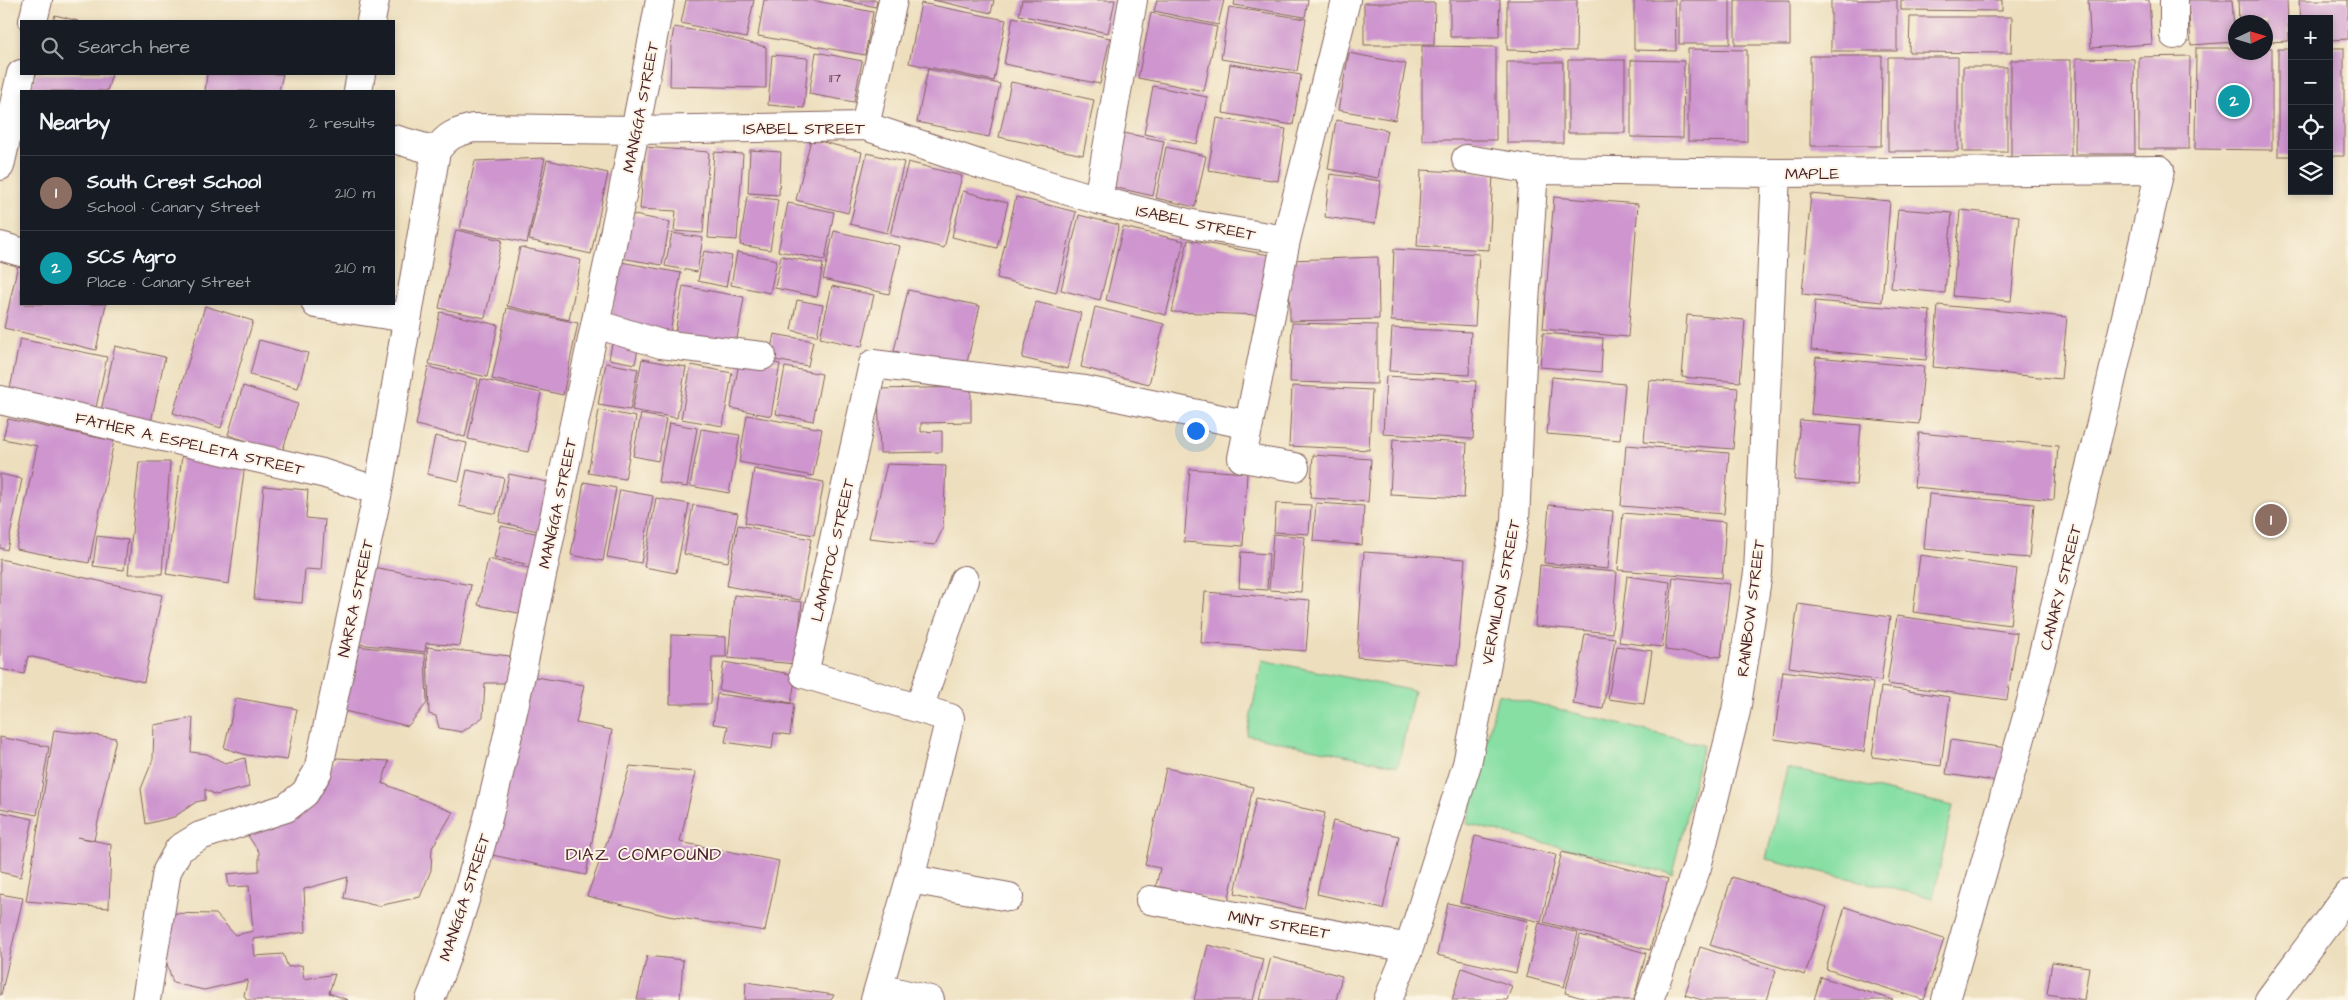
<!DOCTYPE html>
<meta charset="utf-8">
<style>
body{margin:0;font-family:"Architects Daughter",sans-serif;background:#242831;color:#f1f3f6}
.controls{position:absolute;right:15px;top:15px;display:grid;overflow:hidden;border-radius:0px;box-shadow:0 2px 8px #0003}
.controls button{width:45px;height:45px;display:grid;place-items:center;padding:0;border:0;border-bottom:1px solid #363941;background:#171b24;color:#f1f3f6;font:25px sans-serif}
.compass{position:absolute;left:2228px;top:15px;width:45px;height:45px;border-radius:50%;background:#171b24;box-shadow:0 2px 8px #0003;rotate:86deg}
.you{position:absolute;left:1195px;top:430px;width:18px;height:18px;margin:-12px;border:4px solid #fff;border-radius:50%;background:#1a73e8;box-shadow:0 0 0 8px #1a73e833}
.badge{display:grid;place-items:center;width:32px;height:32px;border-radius:50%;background:#8c9099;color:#fff;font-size:16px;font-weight:700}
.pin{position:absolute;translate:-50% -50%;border:2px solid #fff;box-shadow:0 1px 5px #0006}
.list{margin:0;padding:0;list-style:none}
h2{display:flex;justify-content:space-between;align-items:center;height:65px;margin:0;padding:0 20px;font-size:21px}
h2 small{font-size:16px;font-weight:400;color:#9ea1a6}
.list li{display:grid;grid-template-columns:32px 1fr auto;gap:15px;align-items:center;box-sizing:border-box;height:75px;padding:0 20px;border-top:1px solid #363941}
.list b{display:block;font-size:19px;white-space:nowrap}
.list p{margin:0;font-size:16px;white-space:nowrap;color:#9ea1a6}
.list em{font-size:16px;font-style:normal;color:#9ea1a6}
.icon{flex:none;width:28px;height:28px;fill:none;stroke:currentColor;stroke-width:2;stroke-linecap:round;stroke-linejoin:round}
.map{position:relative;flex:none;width:2348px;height:1000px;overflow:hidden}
.search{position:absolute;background:#171b24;box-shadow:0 2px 8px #0003;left:20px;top:20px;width:375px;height:55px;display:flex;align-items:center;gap:12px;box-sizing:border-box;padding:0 18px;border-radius:0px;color:#9ea1a6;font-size:19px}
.panel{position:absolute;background:#171b24;box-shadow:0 2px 8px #0003;left:20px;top:90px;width:375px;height:215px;border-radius:0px}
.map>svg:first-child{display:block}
.green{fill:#87dfa4;stroke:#687f68}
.building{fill:#ce95cf}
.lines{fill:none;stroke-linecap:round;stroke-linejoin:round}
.minor-casing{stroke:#83625e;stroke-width:30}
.tertiary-casing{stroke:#83625e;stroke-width:30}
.minor{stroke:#fff;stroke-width:28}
.tertiary{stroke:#fff;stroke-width:28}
.labels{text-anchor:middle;stroke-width:4;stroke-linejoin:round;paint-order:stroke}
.number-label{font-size:14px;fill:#6b3c54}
.street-label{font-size:16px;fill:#4a1f2b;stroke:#fcf5e5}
.neighbourhood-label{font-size:18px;letter-spacing:1px;fill:#4a1f2b;stroke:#fcf5e5}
</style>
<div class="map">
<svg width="2348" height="1000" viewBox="0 0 2348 1000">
<rect width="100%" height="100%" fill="#fcf5e5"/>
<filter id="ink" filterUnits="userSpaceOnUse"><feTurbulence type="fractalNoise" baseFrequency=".02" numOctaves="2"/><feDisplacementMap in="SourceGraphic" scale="10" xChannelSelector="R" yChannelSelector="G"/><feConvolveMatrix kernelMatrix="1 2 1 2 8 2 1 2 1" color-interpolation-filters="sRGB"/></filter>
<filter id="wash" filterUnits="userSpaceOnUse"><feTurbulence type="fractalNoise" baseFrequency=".0096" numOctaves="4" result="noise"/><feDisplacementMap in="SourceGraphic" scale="20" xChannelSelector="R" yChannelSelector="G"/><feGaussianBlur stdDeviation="1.12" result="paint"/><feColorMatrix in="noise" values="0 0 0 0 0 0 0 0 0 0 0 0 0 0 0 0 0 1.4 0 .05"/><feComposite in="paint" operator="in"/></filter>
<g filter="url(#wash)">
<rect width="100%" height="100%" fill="#eddfbe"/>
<!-- green -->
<path class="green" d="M 1262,660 L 1414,691 L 1398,766 L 1247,735 Z
M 1498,694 L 1703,745 L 1672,874 L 1467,824 Z
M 1787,768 L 1953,806 L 1933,898 L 1766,859 Z"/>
<g id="blocks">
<!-- building -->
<path class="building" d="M 686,0 L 754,0 L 746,38 L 681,23 Z
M 764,0 L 811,0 L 873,12 L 865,55 L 758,36 Z
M 843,0 L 877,0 L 876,7 Z
M 933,0 L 994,0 L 991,13 Z
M 1022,0 L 1115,0 L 1108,33 L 1019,15 Z
M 1157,0 L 1224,0 L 1218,25 L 1154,11 Z
M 1235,0 L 1308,0 L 1305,17 L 1234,5 Z
M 1450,0 L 1500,0 L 1499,37 L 1450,37 Z
M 1507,0 L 1577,0 L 1576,51 L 1507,50 Z
M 1634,0 L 1675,0 L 1676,51 L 1634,50 Z
M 1679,0 L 1730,0 L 1730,44 L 1679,44 Z
M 1735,0 L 1790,0 L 1790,45 L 1735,45 Z
M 1831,0 L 1897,0 L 1897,51 L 1831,51 Z
M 1901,0 L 2002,0 L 2002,11 L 1901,10 Z
M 2088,0 L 2149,0 L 2152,44 L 2091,48 Z
M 2188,0 L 2232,0 L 2235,42 L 2191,45 Z
M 2238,0 L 2287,0 L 2289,41 L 2266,42 L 2266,22 L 2239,22 Z
M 2299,0 L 2348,0 L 2348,39 L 2329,40 L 2329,19 L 2301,19 Z
M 921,3 L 1006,20 L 994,81 L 909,63 Z
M 1364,3 L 1435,3 L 1434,45 L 1364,45 Z
M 1229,7 L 1306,19 L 1297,71 L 1221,59 Z
M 1151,13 L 1217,27 L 1204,91 L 1138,78 Z
M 55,15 L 78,21 L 53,21 Z
M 1013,17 L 1110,38 L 1100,84 L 1004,64 Z
M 1910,17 L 2012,17 L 2011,53 L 1909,52 Z
M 674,27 L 716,34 L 766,47 L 766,88 L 670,86 L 671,46 Z
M 1422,46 L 1496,47 L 1496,140 L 1422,140 Z
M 2196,48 L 2236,48 L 2236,52 L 2266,52 L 2266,48 L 2272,48 L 2272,150 L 2195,149 Z
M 2329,48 L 2344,48 L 2344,156 L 2329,156 Z
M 1688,49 L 1747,50 L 1747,142 L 1688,141 Z
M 2278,49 L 2292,49 L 2292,156 L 2278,156 Z
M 816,52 L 862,61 L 854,102 L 809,94 Z
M 1349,53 L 1406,64 L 1395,120 L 1338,110 Z
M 772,55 L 808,58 L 804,108 L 768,105 Z
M 1810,56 L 1882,56 L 1881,146 L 1810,146 Z
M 2190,56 L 2189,149 L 2139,149 L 2139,57 Z
M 1888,57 L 1958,57 L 1958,151 L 1888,151 Z
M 2076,58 L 2134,59 L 2135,154 L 2075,154 Z
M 1568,60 L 1625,60 L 1625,133 L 1568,133 Z
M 1631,60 L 1684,61 L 1683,138 L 1631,137 Z
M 2011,60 L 2071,60 L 2071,159 L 2011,159 Z
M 1507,62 L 1563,62 L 1563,143 L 1507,143 Z
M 1230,64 L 1301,75 L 1293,125 L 1223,113 Z
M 1963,67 L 2007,67 L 2007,152 L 1963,152 Z
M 928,69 L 1000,84 L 989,137 L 917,122 Z
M 36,74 L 112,74 L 107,91 L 30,91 Z
M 207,74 L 283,74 L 279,91 L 205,91 Z
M 1011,82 L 1094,100 L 1083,155 L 999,137 Z
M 1153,86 L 1207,97 L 1197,144 L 1144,134 Z
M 1217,118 L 1286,129 L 1278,181 L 1208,170 Z
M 1336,120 L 1387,130 L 1378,178 L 1328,169 Z
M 1124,133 L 1164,141 L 1153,196 L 1113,187 Z
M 811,139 L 862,152 L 848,213 L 796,200 Z
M 645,147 L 709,152 L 703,233 L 674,231 L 676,211 L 640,209 Z
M 1166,147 L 1206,156 L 1195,207 L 1156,198 Z
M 750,150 L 781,152 L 779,195 L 748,193 Z
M 714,152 L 743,154 L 737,240 L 708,238 Z
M 867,153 L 904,162 L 887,233 L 850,224 Z
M 545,158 L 527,243 L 460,229 L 475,161 Z
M 547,160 L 608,173 L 591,254 L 529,240 Z
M 908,162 L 962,176 L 944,248 L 890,235 Z
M 1421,170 L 1493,174 L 1489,250 L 1417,246 Z
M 1330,174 L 1381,181 L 1375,224 L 1325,217 Z
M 963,191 L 1008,203 L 997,248 L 952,237 Z
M 1811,194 L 1890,201 L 1882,302 L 1802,294 Z
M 747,196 L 778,200 L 770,250 L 740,245 Z
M 1016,197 L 1076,212 L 1056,293 L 997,278 Z
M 1554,197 L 1638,204 L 1628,337 L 1543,329 Z
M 788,203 L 834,212 L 825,260 L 778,251 Z
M 1898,209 L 1952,213 L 1945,293 L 1891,288 Z
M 1960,210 L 2019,216 L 2011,301 L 1953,296 Z
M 629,214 L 670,222 L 662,265 L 621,258 Z
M 1079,215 L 1119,225 L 1100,300 L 1061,290 Z
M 1123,227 L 1184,241 L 1166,315 L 1106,300 Z
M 456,230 L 502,240 L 485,318 L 439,308 Z
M 834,231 L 900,246 L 889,294 L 823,279 Z
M 672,233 L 703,238 L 697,272 L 665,266 Z
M 1188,240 L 1269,255 L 1262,315 L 1172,312 Z
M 520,247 L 581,260 L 569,320 L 507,306 Z
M 1394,249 L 1479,254 L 1475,326 L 1391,321 Z
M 704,251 L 732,256 L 726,287 L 698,281 Z
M 737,252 L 777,260 L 770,293 L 731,285 Z
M 781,256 L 823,264 L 817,297 L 775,288 Z
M 1378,257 L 1379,319 L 1290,321 L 1289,260 Z
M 19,260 L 21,261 L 21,304 L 106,304 L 96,350 L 4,328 Z
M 621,262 L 681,273 L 670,333 L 610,322 Z
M 683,286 L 744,297 L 736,345 L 675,333 Z
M 832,286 L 874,295 L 862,347 L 820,338 Z
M 908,290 L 980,306 L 966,367 L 894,351 Z
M 797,300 L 823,305 L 817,336 L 791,330 Z
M 1815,301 L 1930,311 L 1926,360 L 1811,350 Z
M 1036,302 L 1081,313 L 1068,369 L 1022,358 Z
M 1938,305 L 2067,317 L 2061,379 L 1933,367 Z
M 205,306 L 253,321 L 221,428 L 173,413 Z
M 1095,307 L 1164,324 L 1149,384 L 1081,367 Z
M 507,308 L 578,323 L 563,395 L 492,379 Z
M 440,312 L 498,325 L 487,377 L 429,364 Z
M 1687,315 L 1745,320 L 1740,382 L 1682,377 Z
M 1292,323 L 1377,325 L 1377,384 L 1290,382 Z
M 1392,328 L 1471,332 L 1469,375 L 1389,371 Z
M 1543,333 L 1603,338 L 1601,372 L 1540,367 Z
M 774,334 L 813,341 L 808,366 L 769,359 Z
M 20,339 L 107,357 L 95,412 L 9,394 Z
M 613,339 L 639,344 L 635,364 L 609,359 Z
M 259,340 L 308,353 L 298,388 L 250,375 Z
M 115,346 L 165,357 L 151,422 L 101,411 Z
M 740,356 L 780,364 L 771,416 L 731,408 Z
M 1816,357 L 1924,367 L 1919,424 L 1811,414 Z
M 642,359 L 686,367 L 677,418 L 632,410 Z
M 606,363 L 638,369 L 630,410 L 598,405 Z
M 691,365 L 732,373 L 723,426 L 681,419 Z
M 428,367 L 478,379 L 465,437 L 416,425 Z
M 785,367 L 822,374 L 813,421 L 776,414 Z
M 1386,376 L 1476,381 L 1473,439 L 1383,434 Z
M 1552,377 L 1625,384 L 1620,440 L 1547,434 Z
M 481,379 L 541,393 L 528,452 L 468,439 Z
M 1649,380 L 1738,388 L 1733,449 L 1644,442 Z
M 243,386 L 298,404 L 282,452 L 228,435 Z
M 1292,386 L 1372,390 L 1369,450 L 1289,446 Z
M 971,387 L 971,422 L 921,423 L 921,432 L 942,431 L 942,452 L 880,453 L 878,389 Z
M 599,410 L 636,417 L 625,479 L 588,473 Z
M 641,414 L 666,419 L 658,461 L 633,456 Z
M 747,415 L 822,429 L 813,476 L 739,462 Z
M 8,419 L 114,441 L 89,563 L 16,549 L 37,446 L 3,439 Z
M 1800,420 L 1861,425 L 1856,485 L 1794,480 Z
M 669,423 L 697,428 L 687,487 L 658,482 Z
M 701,429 L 740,435 L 729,493 L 690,486 Z
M 1919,433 L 2058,446 L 2054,500 L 1914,487 Z
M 435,436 L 467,443 L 459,481 L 427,474 Z
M 1393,439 L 1467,443 L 1464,498 L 1390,494 Z
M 1626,445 L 1729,453 L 1724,514 L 1621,506 Z
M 1313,455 L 1371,459 L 1368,502 L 1310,498 Z
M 182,456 L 245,464 L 229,584 L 166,574 Z
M 139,462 L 170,462 L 162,574 L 128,574 Z
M 887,464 L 946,466 L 943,528 L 935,545 L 869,538 Z
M 754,469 L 824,482 L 814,535 L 745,523 Z
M 1190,469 L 1247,473 L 1243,546 L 1184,542 Z
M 467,470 L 504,478 L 496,514 L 459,506 Z
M 0,474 L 22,479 L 7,550 L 0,548 Z
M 509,474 L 552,483 L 542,532 L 499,522 Z
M 584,482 L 616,488 L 603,561 L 571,555 Z
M 264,486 L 308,490 L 306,518 L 325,520 L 321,570 L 305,569 L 302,603 L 254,599 Z
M 620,490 L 653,496 L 641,563 L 607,557 Z
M 1929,494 L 2034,504 L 2029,558 L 1924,549 Z
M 656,498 L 689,504 L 676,573 L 644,567 Z
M 1276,503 L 1311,505 L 1309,534 L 1274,532 Z
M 1316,503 L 1364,506 L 1362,545 L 1313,541 Z
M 693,505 L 738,513 L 728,562 L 684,554 Z
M 1549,505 L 1613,511 L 1608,569 L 1544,563 Z
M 1623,513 L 1726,522 L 1722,578 L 1618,570 Z
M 738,525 L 811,539 L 800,600 L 727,586 Z
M 501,526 L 545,535 L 538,567 L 494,557 Z
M 1273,534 L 1305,537 L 1301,592 L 1269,590 Z
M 97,536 L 128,540 L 124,570 L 93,566 Z
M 1241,552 L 1269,554 L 1267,590 L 1239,588 Z
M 1364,552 L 1465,559 L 1457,665 L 1357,657 Z
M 1920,555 L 2017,569 L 2010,625 L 1913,612 Z
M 0,559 L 162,595 L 144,682 L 28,656 L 24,674 L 0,669 Z
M 488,559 L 533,569 L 523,614 L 478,605 Z
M 1540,565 L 1617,572 L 1612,633 L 1535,626 Z
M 367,566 L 471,585 L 460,646 L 426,643 L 425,652 L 350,643 Z
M 1627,576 L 1670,582 L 1662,647 L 1619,642 Z
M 1673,577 L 1730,584 L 1721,657 L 1665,650 Z
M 1205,592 L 1310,600 L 1306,651 L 1201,643 Z
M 734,595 L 802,602 L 796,664 L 728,658 Z
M 1798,604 L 1890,617 L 1881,681 L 1789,667 Z
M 1897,616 L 2017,633 L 2007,700 L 1887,684 Z
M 1585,634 L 1615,638 L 1603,709 L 1573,704 Z
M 671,635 L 726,637 L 726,657 L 712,657 L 711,704 L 670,704 Z
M 348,645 L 425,654 L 427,703 L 408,726 L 340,710 Z
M 1617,646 L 1652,651 L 1644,704 L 1608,699 Z
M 427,647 L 510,656 L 509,683 L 485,683 L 483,717 L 462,732 L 439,728 L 436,716 L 429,714 Z
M 724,662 L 796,675 L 791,703 L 719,690 Z
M 1783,671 L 1873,683 L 1864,752 L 1774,739 Z
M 530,676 L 584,685 L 576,723 L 612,730 L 586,875 L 492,855 Z
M 1881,687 L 1950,697 L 1941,766 L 1872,757 Z
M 717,694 L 794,704 L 790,735 L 774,733 L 772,749 L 725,742 L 728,726 L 713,724 Z
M 236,698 L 297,709 L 287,760 L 247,755 L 224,748 Z
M 193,718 L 191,752 L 207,754 L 225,763 L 245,758 L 249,787 L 216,795 L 205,789 L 205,800 L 196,802 L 174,817 L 146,824 L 141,789 L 153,759 L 154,725 Z
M 54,730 L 116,738 L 94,840 L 77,837 L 111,844 L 109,908 L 26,901 Z
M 0,737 L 49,747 L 37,815 L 0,808 Z
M 1951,740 L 2006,748 L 2001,782 L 1946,774 Z
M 337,758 L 389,761 L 382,783 L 453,812 L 432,848 L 431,870 L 420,897 L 378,906 L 344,898 L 348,877 L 304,889 L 306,932 L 253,939 L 255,956 L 283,954 L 288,967 L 302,965 L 304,979 L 335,974 L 329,993 L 348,1000 L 247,1000 L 244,995 L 248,980 L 204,990 L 173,983 L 157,932 L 165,913 L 216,914 L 235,935 L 253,931 L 249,886 L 229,887 L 227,874 L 259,871 L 259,852 L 244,830 L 306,799 Z
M 630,766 L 696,772 L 680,842 L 779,861 L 765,931 L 668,916 L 587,896 L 610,833 Z
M 1166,768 L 1253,787 L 1228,902 L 1156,886 L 1160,868 L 1145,865 Z
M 1256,798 L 1325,813 L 1304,909 L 1235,893 Z
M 0,812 L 33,819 L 21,877 L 0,872 Z
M 1333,821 L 1399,836 L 1383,909 L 1317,894 Z
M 1475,836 L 1556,855 L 1541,922 L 1460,903 Z
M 1562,852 L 1668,879 L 1650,950 L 1544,922 Z
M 1732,877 L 1827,907 L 1805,975 L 1710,945 Z
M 0,894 L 23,898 L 1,995 L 0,995 Z
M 1448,903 L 1528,921 L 1516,973 L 1437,955 Z
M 1845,907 L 1944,939 L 1924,1000 L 1826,969 Z
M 1539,923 L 1578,933 L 1564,987 L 1526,977 Z
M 1580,935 L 1646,953 L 1634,1000 L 1590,1000 L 1565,993 Z
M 1208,945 L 1263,959 L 1253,1000 L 1194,1000 Z
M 1700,947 L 1776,971 L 1767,1000 L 1702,1000 L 1685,995 Z
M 647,956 L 683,960 L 680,1000 L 637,1000 Z
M 1271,957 L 1342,976 L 1336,1000 L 1260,1000 Z
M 2052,962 L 2089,967 L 2084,1000 L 2047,994 Z
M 1462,968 L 1512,986 L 1507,1000 L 1452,1000 Z
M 1821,977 L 1893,1000 L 1814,1000 Z
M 746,982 L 834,995 L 831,1000 L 745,1000 Z"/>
</g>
</g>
<g filter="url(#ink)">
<use href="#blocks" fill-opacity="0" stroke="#83625e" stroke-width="1"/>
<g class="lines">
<defs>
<path id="minor" d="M 2174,0 L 2174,35
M 371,21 L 375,0
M 358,91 L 361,74
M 865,126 L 893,0
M 394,139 L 436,151
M 1466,159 L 1534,170 L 1776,173 L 2160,170 L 2106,403 L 2028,713 L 1946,1000
M 1098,200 L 1133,0
M 0,246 L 21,252
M 316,304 L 407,318
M 596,324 L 661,344 L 762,356
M 0,400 L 322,473 L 378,491
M 1295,467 L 1242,458 L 1286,240 L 1346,0
M 919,708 L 964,580
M 910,879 L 1009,897
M 1150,900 L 1409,948
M 879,988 L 930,1000
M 146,1000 L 167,871 L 179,849 L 200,836 L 286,808 L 305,793 L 318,771 L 378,491 L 436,151 C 448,135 454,133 473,128 L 636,130 L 865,126 L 982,165 L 1098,200 L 1196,225 L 1286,240
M 430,1000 C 487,857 514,706 546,556 C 585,371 626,186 660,0
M 875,1000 L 910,879 L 950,718 L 804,674 L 873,364 L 1085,390 L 1249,425
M 1388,1000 L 1409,948 L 1467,764 L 1515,521 L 1524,317 L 1534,170
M 1649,1000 L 1697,867 L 1736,711 L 1758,573 L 1776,173"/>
<path id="tertiary" d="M 33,21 L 38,0
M 0,166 L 21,74
M 2269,1000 L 2348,894"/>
</defs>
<!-- minor casing -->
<use href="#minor" class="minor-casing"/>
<!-- tertiary casing -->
<use href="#tertiary" class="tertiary-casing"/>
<!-- minor -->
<use href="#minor" class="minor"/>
<!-- tertiary -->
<use href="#tertiary" class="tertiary"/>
</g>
</g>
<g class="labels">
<!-- number labels -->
<g class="number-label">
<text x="835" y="82">117</text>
</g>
<!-- street labels -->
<g class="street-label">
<text transform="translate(640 107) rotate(-79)" y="6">MANGGA STREET</text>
<text x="804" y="134">ISABEL STREET</text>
<text x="1812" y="179">MAPLE</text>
<text transform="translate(1196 222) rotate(12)" y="6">ISABEL STREET</text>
<text transform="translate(190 443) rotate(13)" y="6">FATHER A. ESPELETA STREET</text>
<text transform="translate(557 503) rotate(-78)" y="6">MANGGA STREET</text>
<text transform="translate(832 550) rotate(-77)" y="6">LAMPITOC STREET</text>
<text transform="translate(2060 587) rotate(-76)" y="6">CANARY STREET</text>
<text transform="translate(1500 592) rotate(-79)" y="6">VERMILION STREET</text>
<text transform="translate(355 598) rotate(-78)" y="6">NARRA STREET</text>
<text transform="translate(1750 608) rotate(-83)" y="6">RAINBOW STREET</text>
<text transform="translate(464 897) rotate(-72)" y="6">MANGGA STREET</text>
<text transform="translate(1279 924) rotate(10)" y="6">MINT STREET</text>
</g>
<!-- neighbourhood labels -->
<g class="neighbourhood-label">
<text x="644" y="860">DIAZ COMPOUND</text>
</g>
</g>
</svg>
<div class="controls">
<button>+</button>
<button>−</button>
<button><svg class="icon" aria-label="locate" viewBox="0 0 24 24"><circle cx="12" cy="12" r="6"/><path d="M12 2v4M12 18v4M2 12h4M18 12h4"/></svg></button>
<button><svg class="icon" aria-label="layers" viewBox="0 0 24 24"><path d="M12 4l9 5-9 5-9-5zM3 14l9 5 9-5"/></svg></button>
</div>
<svg class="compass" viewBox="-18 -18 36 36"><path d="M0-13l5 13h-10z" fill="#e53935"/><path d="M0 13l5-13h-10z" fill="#9ea1a6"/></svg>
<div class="you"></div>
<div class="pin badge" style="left:2271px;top:520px;background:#8d6e63">1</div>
<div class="pin badge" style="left:2234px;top:101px;background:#0f9aa8">2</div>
<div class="search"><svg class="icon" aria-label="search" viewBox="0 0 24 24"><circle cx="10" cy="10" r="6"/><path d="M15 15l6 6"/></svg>Search here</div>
<section class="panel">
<h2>Nearby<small>2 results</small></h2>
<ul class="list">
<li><span class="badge" style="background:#8d6e63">1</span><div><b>South Crest School</b><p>School · Canary Street</p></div><em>210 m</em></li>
<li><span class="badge" style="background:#0f9aa8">2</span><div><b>SCS Agro</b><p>Place · Canary Street</p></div><em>210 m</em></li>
</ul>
</section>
</div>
